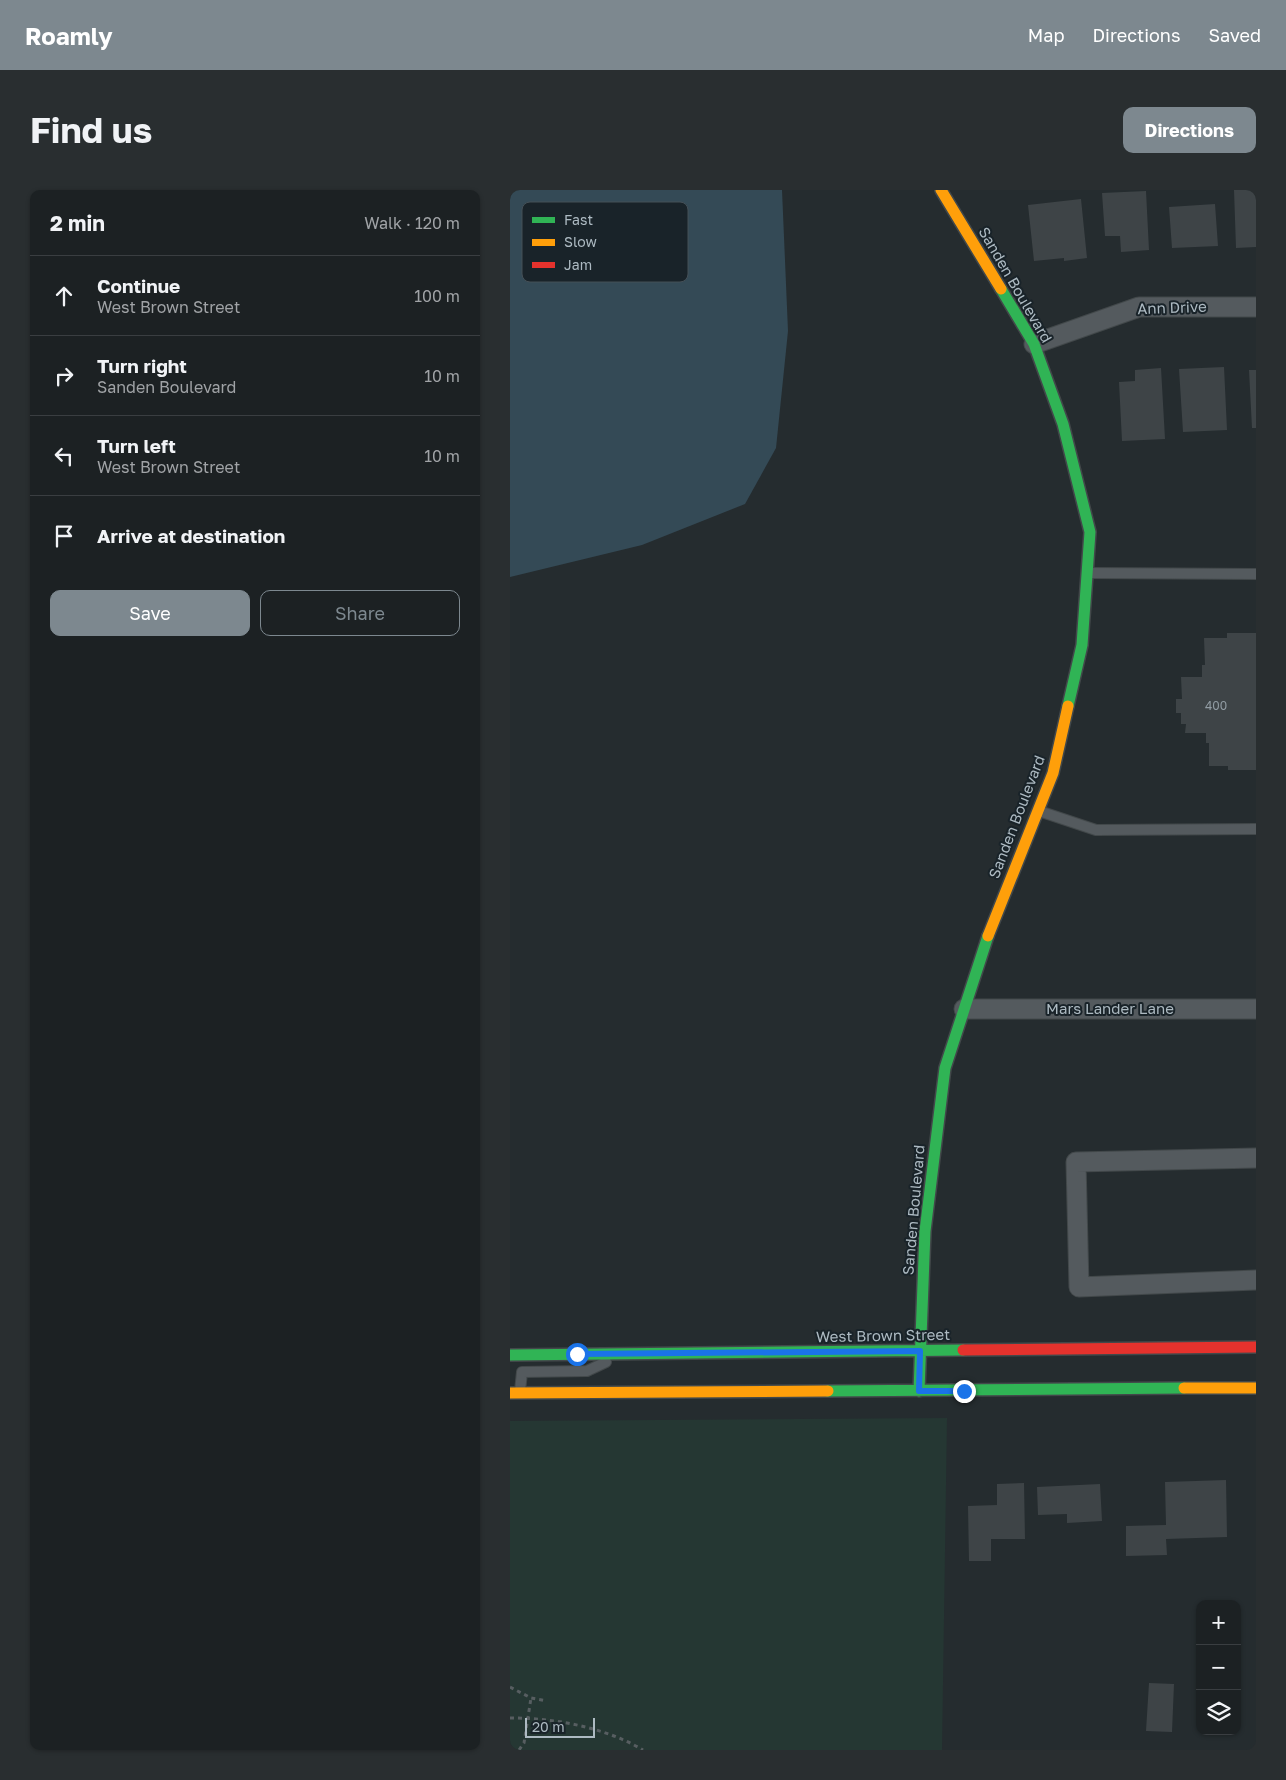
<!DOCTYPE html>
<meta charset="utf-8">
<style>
body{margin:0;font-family:"Golos Text",sans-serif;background:#292e30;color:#f1f3f6}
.controls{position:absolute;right:15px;bottom:15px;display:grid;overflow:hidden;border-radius:10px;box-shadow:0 1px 4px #0004}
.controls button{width:45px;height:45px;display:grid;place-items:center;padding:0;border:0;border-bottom:1px solid #3a3e41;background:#1c2123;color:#f1f3f6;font:25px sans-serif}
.scale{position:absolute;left:15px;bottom:12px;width:70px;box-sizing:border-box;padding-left:5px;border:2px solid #adbac2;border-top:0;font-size:14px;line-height:18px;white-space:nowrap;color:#adbac2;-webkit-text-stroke:4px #192329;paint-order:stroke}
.stop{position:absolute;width:15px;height:15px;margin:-11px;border:4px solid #1a73e8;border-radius:50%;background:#fff}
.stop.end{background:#1a73e8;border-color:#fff;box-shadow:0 1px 5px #0008}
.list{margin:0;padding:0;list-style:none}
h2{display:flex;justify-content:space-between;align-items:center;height:65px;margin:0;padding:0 20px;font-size:21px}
h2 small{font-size:16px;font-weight:400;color:#a0a3a6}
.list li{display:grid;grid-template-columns:32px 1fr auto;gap:15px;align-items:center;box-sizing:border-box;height:80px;padding:0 20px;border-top:1px solid #3a3e41}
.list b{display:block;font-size:19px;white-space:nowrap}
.list p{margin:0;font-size:16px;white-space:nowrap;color:#a0a3a6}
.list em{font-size:16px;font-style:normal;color:#a0a3a6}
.actions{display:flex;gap:10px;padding:15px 20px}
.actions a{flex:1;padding:11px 0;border:1px solid #7d888f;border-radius:10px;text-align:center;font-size:18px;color:#7d888f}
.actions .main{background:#7d888f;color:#fff}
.icon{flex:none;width:28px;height:28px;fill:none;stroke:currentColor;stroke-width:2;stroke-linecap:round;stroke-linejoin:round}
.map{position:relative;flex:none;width:746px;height:1560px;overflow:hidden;border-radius:10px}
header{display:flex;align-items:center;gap:30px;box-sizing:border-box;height:70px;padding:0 25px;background:#7d888f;color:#fff}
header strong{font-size:24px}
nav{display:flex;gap:28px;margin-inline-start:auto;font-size:18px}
.intro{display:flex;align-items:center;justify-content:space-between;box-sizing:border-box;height:120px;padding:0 30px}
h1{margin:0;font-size:35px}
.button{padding:12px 22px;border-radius:10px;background:#7d888f;color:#fff;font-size:18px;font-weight:700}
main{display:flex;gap:30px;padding:0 30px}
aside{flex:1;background:#1c2123;border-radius:10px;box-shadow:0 1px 4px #0004}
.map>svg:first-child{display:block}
.green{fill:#253733}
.water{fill:#344a56}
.building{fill:#3e4447}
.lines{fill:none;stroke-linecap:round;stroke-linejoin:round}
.lane-casing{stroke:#42484a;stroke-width:12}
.street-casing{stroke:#42484a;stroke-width:21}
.fast-casing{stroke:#42484a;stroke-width:14}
.slow-casing{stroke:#42484a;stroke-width:14}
.jam-casing{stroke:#42484a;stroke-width:14}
.path{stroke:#575e61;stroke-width:3;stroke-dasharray:4 4;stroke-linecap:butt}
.lane{stroke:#545a5e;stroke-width:10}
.street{stroke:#545a5e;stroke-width:19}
.fast{stroke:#30b455;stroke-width:11}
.slow{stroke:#ff9f0a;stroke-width:11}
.jam{stroke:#e5322d;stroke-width:11}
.route{stroke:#1a73e8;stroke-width:6}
.labels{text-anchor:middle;stroke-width:4;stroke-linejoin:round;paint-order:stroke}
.number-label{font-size:12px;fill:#919ca3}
.street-label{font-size:15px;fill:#adbac2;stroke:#192329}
.key{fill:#192329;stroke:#455057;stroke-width:1}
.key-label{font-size:14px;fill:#adbac2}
</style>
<header>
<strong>Roamly</strong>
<nav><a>Map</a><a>Directions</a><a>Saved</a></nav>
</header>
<div class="intro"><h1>Find us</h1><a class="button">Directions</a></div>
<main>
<aside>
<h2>2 min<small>Walk · 120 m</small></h2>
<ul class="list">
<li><svg class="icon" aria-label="ahead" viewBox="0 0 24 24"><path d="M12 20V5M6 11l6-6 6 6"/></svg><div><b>Continue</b><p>West Brown Street</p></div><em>100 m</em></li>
<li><svg class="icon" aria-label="right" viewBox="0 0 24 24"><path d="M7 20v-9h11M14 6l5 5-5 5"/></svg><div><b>Turn right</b><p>Sanden Boulevard</p></div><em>10 m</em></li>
<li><svg class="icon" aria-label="left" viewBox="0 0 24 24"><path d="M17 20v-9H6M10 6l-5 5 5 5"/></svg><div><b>Turn left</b><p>West Brown Street</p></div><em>10 m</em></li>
<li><svg class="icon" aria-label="arrive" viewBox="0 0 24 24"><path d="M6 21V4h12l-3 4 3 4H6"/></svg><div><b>Arrive at destination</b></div></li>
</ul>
<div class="actions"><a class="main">Save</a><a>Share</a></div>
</aside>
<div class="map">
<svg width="746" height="1560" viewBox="0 0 746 1560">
<rect width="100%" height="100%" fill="#252c2f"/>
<!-- green -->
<path class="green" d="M 437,1228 L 432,1560 L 0,1560 L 0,1231 Z"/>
<!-- water -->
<path class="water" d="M 0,0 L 272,0 L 278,141 L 266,258 L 235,314 L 132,355 L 0,387 Z"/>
<!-- building -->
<path class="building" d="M 724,0 L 746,0 L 746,57 L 726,58 Z
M 636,1 L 639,60 L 611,62 L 610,46 L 595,46 L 592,3 Z
M 571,9 L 577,68 L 554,71 L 554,68 L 524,71 L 518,15 Z
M 705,14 L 708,56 L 662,58 L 659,17 Z
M 714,177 L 717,240 L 673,242 L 669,179 Z
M 651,178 L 655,249 L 612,251 L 609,192 L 625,191 L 625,180 Z
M 739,180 L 746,180 L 746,238 L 742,238 Z
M 717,443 L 746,443 L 746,580 L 718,580 L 718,576 L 699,576 L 699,553 L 696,553 L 696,543 L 675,543 L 676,534 L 671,534 L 671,523 L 666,523 L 666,509 L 672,509 L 671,487 L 692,487 L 692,475 L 695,475 L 694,448 L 717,448 Z
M 716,1290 L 717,1347 L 656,1349 L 657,1365 L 616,1366 L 616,1336 L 656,1335 L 655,1292 Z
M 514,1293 L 515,1349 L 481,1349 L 481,1371 L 459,1371 L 458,1316 L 487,1315 L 487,1294 Z
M 590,1294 L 592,1331 L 557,1333 L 557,1324 L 528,1325 L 527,1297 Z
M 639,1493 L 664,1494 L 662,1542 L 636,1541 Z"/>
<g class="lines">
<defs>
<path id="lane" d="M 579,383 L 746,384
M 529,621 L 586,640 L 746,639
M 10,1201 L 12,1182 L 77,1181 L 96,1172"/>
<path id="street" d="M 524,154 L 629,117 L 746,117
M 454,819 L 746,819
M 746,968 L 566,972 L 569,1097 L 746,1090"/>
<path id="fast" d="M 491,99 L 524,154 L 553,234 L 580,342 L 572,455 L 558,516
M 0,1165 L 453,1160
M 318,1201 L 674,1198
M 409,1201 L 415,1041 L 435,878 L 478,746"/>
<path id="slow" d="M 431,0 L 491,99
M 478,746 L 543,583 L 558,516
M 674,1198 L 746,1198
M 0,1203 L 318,1201"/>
<path id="jam" d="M 453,1160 L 746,1157"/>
</defs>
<!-- lane casing -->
<use href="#lane" class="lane-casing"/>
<!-- street casing -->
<use href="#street" class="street-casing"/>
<!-- fast casing -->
<use href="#fast" class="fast-casing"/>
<!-- slow casing -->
<use href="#slow" class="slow-casing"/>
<!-- jam casing -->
<use href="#jam" class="jam-casing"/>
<!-- path -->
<path class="path" d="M 0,1497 L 21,1508 L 37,1511
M 0,1528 C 45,1528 94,1537 133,1560
M 9,1560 L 14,1553 L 21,1508"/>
<!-- lane -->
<use href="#lane" class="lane"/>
<!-- street -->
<use href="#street" class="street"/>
<!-- fast -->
<use href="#fast" class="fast"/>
<!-- slow -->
<use href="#slow" class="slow"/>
<!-- jam -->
<use href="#jam" class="jam"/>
</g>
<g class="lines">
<!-- route -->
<path class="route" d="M 67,1164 L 410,1161 L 409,1201 L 454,1201"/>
</g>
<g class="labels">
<!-- number labels -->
<g class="number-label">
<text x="706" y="520">400</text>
</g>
<!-- street labels -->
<g class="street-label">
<text transform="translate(505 95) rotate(60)" y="5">Sanden Boulevard</text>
<text transform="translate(662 118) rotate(-2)" y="5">Ann Drive</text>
<text transform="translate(507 627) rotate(-69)" y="5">Sanden Boulevard</text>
<text x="600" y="824">Mars Lander Lane</text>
<text transform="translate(404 1020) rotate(-85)" y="5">Sanden Boulevard</text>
<text transform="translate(373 1146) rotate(-1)" y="5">West Brown Street</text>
</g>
</g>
<!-- legend -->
<rect x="12" y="12" width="166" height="80" rx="8" class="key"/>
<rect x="22" y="27" width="23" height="6" fill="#30b455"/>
<rect x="22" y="49" width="23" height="7" fill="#ff9f0a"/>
<rect x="22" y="72" width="23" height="6" fill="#e5322d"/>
<g class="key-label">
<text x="54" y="35">Fast</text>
<text x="54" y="57">Slow</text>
<text x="54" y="80">Jam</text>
</g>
</svg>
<div class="controls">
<button>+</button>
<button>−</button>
<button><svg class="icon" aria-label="layers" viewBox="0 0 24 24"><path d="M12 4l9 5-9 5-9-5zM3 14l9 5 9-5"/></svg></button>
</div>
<div class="scale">20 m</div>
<div class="stop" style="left:67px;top:1164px"></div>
<div class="stop end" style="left:454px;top:1201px"></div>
</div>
</main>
